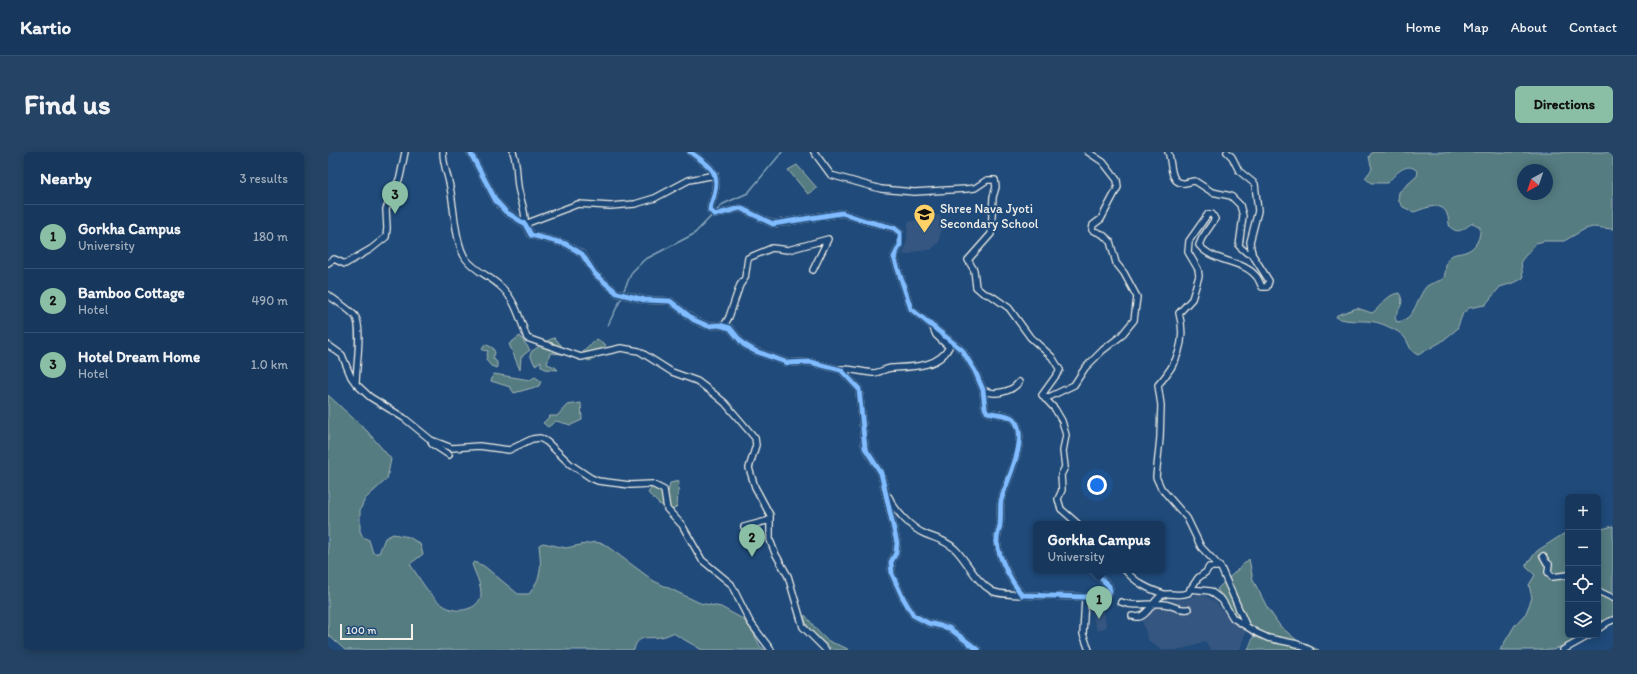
<!DOCTYPE html>
<meta charset="utf-8">
<style>
body{margin:0;font-family:Itim,sans-serif;background:#244365;color:#f1f3f6}
.controls{position:absolute;right:12px;bottom:12px;display:grid;overflow:hidden;border-radius:6px;box-shadow:0 2px 10px #0003}
.controls button{width:36px;height:36px;display:grid;place-items:center;padding:0;border:0;border-bottom:1px solid #365272;background:#17385c;color:#f1f3f6;font:20px sans-serif}
.compass{position:absolute;left:1189px;top:12px;width:36px;height:36px;border-radius:50%;background:#17385c;box-shadow:0 2px 10px #0003;rotate:220deg}
.scale{position:absolute;left:12px;bottom:10px;width:73px;box-sizing:border-box;padding-left:4px;border:2px solid #f4f1e8;border-top:0;font-size:11px;line-height:14px;white-space:nowrap;color:#f4f1e8;-webkit-text-stroke:3px #1f4a7a;paint-order:stroke}
.you{position:absolute;left:769px;top:333px;width:14px;height:14px;margin:-10px;border:3px solid #fff;border-radius:50%;background:#1a73e8;box-shadow:0 0 0 6px #1a73e833}
.badge{display:grid;place-items:center;width:26px;height:26px;border-radius:50%;background:#8abfa5;color:#111;font-size:13px;font-weight:700}
.pin{position:absolute;translate:-50% -33px;filter:drop-shadow(0 1px 2px #0008)}
.pin::after{content:'';position:absolute;top:21px;width:14px;height:12px;background:inherit;clip-path:polygon(0 0,100% 0,50% 100%)}
.popup{position:absolute;left:705px;top:369px;width:132px;height:52px;box-sizing:border-box;display:grid;place-content:center;border-radius:6px;background:#17385c;filter:drop-shadow(0 1px 3px #0005);font-size:13px;white-space:nowrap;color:#9eacbb}
.popup b{font-size:15px;color:#f1f3f6}
.popup::after{content:'';position:absolute;left:50%;top:100%;margin-left:-8px;border:8px solid transparent;border-top-color:#17385c}
.list{margin:0;padding:0;list-style:none}
h2{display:flex;justify-content:space-between;align-items:center;height:52px;margin:0;padding:0 16px;font-size:17px}
h2 small{font-size:13px;font-weight:400;color:#9eacbb}
.list li{display:grid;grid-template-columns:26px 1fr auto;gap:12px;align-items:center;box-sizing:border-box;height:64px;padding:0 16px;border-top:1px solid #365272}
.list b{display:block;font-size:15px;white-space:nowrap}
.list p{margin:0;font-size:13px;white-space:nowrap;color:#9eacbb}
.list em{font-size:13px;font-style:normal;color:#9eacbb}
.icon{flex:none;width:22px;height:22px;fill:none;stroke:currentColor;stroke-width:2;stroke-linecap:round;stroke-linejoin:round}
.map{position:relative;flex:none;width:1285px;height:498px;overflow:hidden;border-radius:6px}
header{display:flex;align-items:center;gap:24px;box-sizing:border-box;height:56px;padding:0 20px;background:#17385c;border-bottom:1px solid #365272}
header strong{font-size:19px}
nav{display:flex;gap:22px;margin-inline-start:auto;font-size:14px}
.intro{display:flex;align-items:center;justify-content:space-between;box-sizing:border-box;height:96px;padding:0 24px}
h1{margin:0;font-size:28px}
.button{padding:10px 18px;border-radius:6px;background:#8abfa5;color:#111;font-size:14px;font-weight:700}
main{display:flex;gap:24px;padding:0 24px}
aside{flex:1;background:#17385c;border-radius:6px;box-shadow:0 2px 10px #0003}
.map>svg:first-child{display:block}
.built{fill:#365680}
.green{fill:#557b81;stroke:#a4b6b4;fill-rule:evenodd}
.lines{fill:none;stroke-linecap:round;stroke-linejoin:round}
.stream{stroke:#88a7bb;stroke-width:1.5}
.street-casing{stroke:#f4f1e8;stroke-width:8}
.street{stroke:#1f4a7a;stroke-width:5.5}
.cycleway-casing{stroke:#1f4a7a;stroke-width:8}
.cycleway{stroke:#80bcff;stroke-width:5}
.labels{text-anchor:middle;stroke-width:3.5;stroke-linejoin:round;paint-order:stroke}
.poi-label{font-size:13px;fill:#f4f1e8;stroke:#1f4a7a;text-anchor:start}
</style>
<header>
<strong>Kartio</strong>
<nav><a>Home</a><a>Map</a><a>About</a><a>Contact</a></nav>
</header>
<div class="intro"><h1>Find us</h1><a class="button">Directions</a></div>
<main>
<aside>
<h2>Nearby<small>3 results</small></h2>
<ul class="list">
<li><span class="badge">1</span><div><b>Gorkha Campus</b><p>University</p></div><em>180 m</em></li>
<li><span class="badge">2</span><div><b>Bamboo Cottage</b><p>Hotel</p></div><em>490 m</em></li>
<li><span class="badge">3</span><div><b>Hotel Dream Home</b><p>Hotel</p></div><em>1.0 km</em></li>
</ul>
</aside>
<div class="map">
<svg width="1285" height="498" viewBox="0 0 1285 498">
<rect width="100%" height="100%" fill="#1f4a7a"/>
<filter id="ink" filterUnits="userSpaceOnUse"><feTurbulence type="fractalNoise" baseFrequency=".025" numOctaves="2"/><feDisplacementMap in="SourceGraphic" scale="8" xChannelSelector="R" yChannelSelector="G"/><feConvolveMatrix kernelMatrix="1 2 1 2 8 2 1 2 1" color-interpolation-filters="sRGB"/></filter>
<g filter="url(#ink)">
<!-- built -->
<path class="built" d="M 612,63 L 614,72 L 611,90 L 603,98 L 589,99 L 580,103 L 575,103 L 579,88 L 580,70 Z
M 873,441 L 889,451 L 902,468 L 918,479 L 912,498 L 883,498 L 877,489 L 852,498 L 833,498 L 820,488 L 814,468 L 833,449 L 858,447 Z
M 771,451 L 774,454 L 779,475 L 769,479 L 761,453 Z"/>
<!-- green -->
<path class="green" d="M 1044,0 L 1285,0 L 1285,77 L 1265,75 L 1257,77 L 1236,89 L 1216,89 L 1208,91 L 1193,109 L 1195,126 L 1188,130 L 1172,135 L 1157,153 L 1141,156 L 1135,161 L 1129,177 L 1113,190 L 1090,203 C 1081,199 1082,193 1077,186 C 1073,180 1061,175 1054,172 C 1039,166 1021,172 1008,165 L 1009,163 L 1029,156 L 1044,161 C 1053,155 1059,142 1071,141 C 1078,152 1070,156 1067,166 L 1069,170 C 1088,168 1088,145 1099,134 C 1104,130 1112,130 1116,126 C 1118,119 1117,109 1122,105 C 1126,101 1132,102 1137,100 C 1148,97 1153,85 1152,75 L 1145,71 C 1136,75 1132,84 1122,75 C 1120,71 1121,66 1119,62 C 1114,48 1095,57 1086,60 L 1075,55 L 1070,48 L 1071,40 L 1089,24 L 1090,20 C 1079,7 1067,23 1059,31 L 1043,31 L 1037,26 L 1044,17 L 1041,5 ZM 1195,18 L 1219,18 L 1219,42 L 1195,42 Z
M 469,13 L 489,36 L 480,42 L 460,18 Z
M 192,184 L 202,198 L 193,205 L 192,218 L 181,192 Z
M 227,186 L 233,193 L 234,202 L 222,201 L 219,212 L 227,215 L 230,218 L 217,217 L 213,214 L 213,209 L 207,213 L 202,203 L 204,199 C 213,194 217,188 227,186 Z
M 269,187 L 278,193 L 267,207 L 260,209 L 255,200 Z
M 157,192 L 165,196 L 167,201 L 165,206 L 169,210 L 169,216 L 163,214 L 158,208 L 160,199 L 154,198 Z
M 166,222 L 202,228 L 207,225 L 213,229 L 211,234 L 186,241 L 182,235 L 163,229 Z
M 0,243 L 39,279 L 63,307 L 59,327 L 37,347 L 32,358 L 32,379 L 35,385 L 41,388 L 45,401 L 51,401 L 57,386 L 65,382 L 81,385 L 92,392 L 95,402 L 82,412 C 95,431 113,468 142,456 C 148,454 153,448 153,442 C 153,431 147,422 144,412 L 146,410 L 156,414 L 190,442 L 201,442 C 215,423 213,415 211,393 L 215,391 L 238,396 L 267,390 L 276,392 L 326,429 L 372,451 L 393,455 L 415,467 L 425,480 L 432,494 L 437,498 L 374,498 L 345,481 C 341,482 337,485 332,485 C 321,487 309,482 306,498 L 17,498 L 0,483 Z
M 253,251 L 254,268 L 243,273 L 228,269 L 220,275 L 215,271 L 222,264 L 229,264 L 239,253 Z
M 351,329 L 349,354 L 345,358 L 331,352 L 320,341 L 324,335 L 332,337 L 339,345 L 342,331 Z
M 1285,374 L 1285,466 L 1270,470 L 1270,378 Z
M 1240,379 L 1240,483 L 1258,483 L 1225,498 L 1172,498 L 1187,473 L 1198,461 L 1204,446 L 1201,433 L 1207,423 L 1198,415 L 1198,413 L 1209,399 Z
M 921,407 L 925,428 L 939,455 L 952,474 L 971,490 L 991,498 L 920,498 L 926,483 L 920,473 L 904,460 L 889,437 Z
M 477,463 C 485,472 491,483 501,489 C 508,493 514,493 521,498 L 505,498 C 496,490 474,476 477,463 Z"/>
<g class="lines">
<!-- stream -->
<path class="stream" d="M 296,138 L 304,120 L 316,108 L 366,82 L 395,52 L 420,41 L 454,0
M 280,173 L 294,145"/>
<defs>
<path id="street" d="M 115,0 C 115,13 120,23 122,35 C 126,54 127,92 138,107 C 147,119 160,123 171,133 C 187,146 192,167 199,186 L 253,205 L 293,196 L 311,199 L 344,220 L 369,229 L 385,241 L 397,251 L 427,286 L 428,293 L 421,316 L 427,335 L 442,363 L 442,388 L 447,401 L 460,424 L 475,475 L 498,498
M 142,0 L 168,49 L 178,60 L 197,72 L 203,83 L 238,92 L 254,102 L 267,122 L 289,141 L 317,148 L 342,149 L 366,168 L 380,174 L 391,173 L 402,176 L 415,192 L 427,199 L 460,211 L 482,210 L 513,218 L 531,237 L 537,296 L 553,321 L 569,391 L 568,401 L 563,410 L 564,422 L 574,444 L 585,463 L 600,471 L 621,476 L 650,498
M 185,0 C 190,14 188,21 190,34 C 192,48 198,58 197,72
M 362,0 C 380,13 393,18 386,43 C 385,48 382,52 382,58 L 387,63 L 412,56 L 445,72 L 514,61 L 538,69 L 566,76 L 572,81 L 572,93 L 566,105 L 583,157 L 634,198 L 647,219 L 655,238 L 657,256 L 659,260 C 667,263 682,261 687,269 C 701,288 678,329 673,349 C 672,356 673,365 672,373 C 671,379 668,385 669,391 C 672,409 683,429 694,443 L 757,445 L 780,443 L 782,439 L 781,434 L 764,418
M 486,0 L 503,23 L 553,37 L 586,40 L 638,37 L 647,36 L 659,28 L 667,28 L 668,35 L 665,45 L 663,82 L 640,108 L 646,118 L 648,135 L 655,141 L 664,144 L 681,156 L 702,185 L 724,205 L 732,218 L 714,243 L 727,257 L 734,269 L 738,283 L 735,299 L 737,315 L 733,323 L 734,338 L 730,347 L 733,357 L 750,372
M 840,0 C 844,8 841,30 854,31 C 858,32 862,29 867,29 L 884,40 L 903,44 L 912,53 L 915,64 L 911,94 L 919,101 L 924,100
M 899,0 L 904,5 L 911,19 L 927,32 L 930,59 L 922,90 L 924,102 L 941,129 L 939,135 L 934,135 C 932,132 931,127 928,124 C 914,107 885,111 871,93 L 874,86 L 887,67 L 884,62 L 880,62 L 861,89 L 860,100 L 870,117 L 871,124 L 864,147 L 851,161 C 859,190 849,212 830,233 L 833,253 L 832,286 L 828,325 L 833,336 L 859,366 L 873,395 L 893,416 L 918,473
M 197,72 L 250,52 L 282,54 L 307,52 L 327,46 L 361,28 L 387,23
M 0,111 L 6,107 L 17,112 L 43,97 L 58,85 L 59,76 L 58,57 L 72,25 L 77,0
M 0,143 C 9,150 20,156 27,164 C 35,174 28,216 28,231
M 396,174 L 401,165 L 412,133 L 417,126 L 420,106 L 444,96 L 460,98 L 500,87 L 485,118
M 0,193 L 14,203 L 23,225 L 28,232 L 42,245 L 76,266 L 103,288 L 124,296 L 151,294 L 181,298 L 204,287 L 212,286 L 219,290 L 242,312 L 263,326 L 270,329 L 302,333 L 324,332 L 336,338 L 339,357 L 354,373 L 374,408 L 403,432 L 422,470 L 443,498
M 511,217 C 523,216 533,220 545,221 C 551,221 556,217 563,216 C 582,215 611,216 621,195 L 608,183 L 605,176
M 655,238 C 666,244 684,240 691,230
M 717,247 L 746,233 L 757,216 L 775,198 L 793,184 L 806,168 L 809,145 L 796,121 L 788,111 L 782,89 L 774,82 L 764,78 L 765,73 L 773,67 L 790,35 L 789,28 L 775,10 L 760,0
M 103,289 L 104,292 L 121,303
M 561,345 C 567,359 583,376 597,382 C 609,387 617,388 627,397 C 640,410 647,429 664,439 C 671,443 685,442 694,443
M 416,375 L 442,368
M 1215,404 L 1219,411 L 1221,412 L 1220,420 L 1224,425 L 1240,423
M 797,418 C 808,431 820,437 836,442
M 862,437 L 882,439 L 894,448 L 905,466 L 929,481 L 940,486 L 969,492 L 982,498
M 1270,439 L 1285,446
M 757,445 L 755,482 L 761,498
M 793,450 C 808,456 821,450 836,452 C 845,453 850,459 860,457
M 804,464 C 806,464 808,465 810,465 C 820,464 827,445 835,443 C 843,440 850,445 860,441 L 870,426 L 878,420 L 881,415 L 892,415
M 1270,477 L 1280,470 L 1285,468
M 1235,498 L 1262,483"/>
</defs>
<!-- street casing -->
<use href="#street" class="street-casing"/>
<!-- street -->
<use href="#street" class="street"/>
<defs>
<path id="cycleway" d="M 142,0 L 168,49 L 178,60 L 197,72 L 203,83 L 238,92 L 254,102 L 267,122 L 289,141 L 317,148 L 342,149 L 366,168 L 380,174 L 391,173 L 402,176 L 415,192 L 427,199 L 460,211 L 482,210 L 513,218 L 531,237 L 537,296 L 553,321 L 569,391 L 568,401 L 563,410 L 564,422 L 574,444 L 585,463 L 600,471 L 621,476 L 650,498
M 362,0 C 380,13 393,18 386,43 C 385,48 382,52 382,58 L 387,63 L 412,56 L 445,72 L 514,61 L 538,69 L 566,76 L 572,81 L 572,93 L 566,105 L 583,157 L 634,198 L 647,219 L 655,238 L 657,256 L 659,260 C 667,263 682,261 687,269 C 701,288 678,329 673,349 C 672,356 673,365 672,373 C 671,379 668,385 669,391 C 672,409 683,429 694,443 L 757,445 L 780,443 L 782,439 L 781,434 L 764,418"/>
</defs>
<!-- cycleway casing -->
<use href="#cycleway" class="cycleway-casing"/>
<!-- cycleway -->
<use href="#cycleway" class="cycleway"/>
</g>
</g>
<!-- icons -->
<defs>
<symbol id="school-pin" viewBox="-11 -11 22 30"><path d="M0 17L-7.5 6A9.5 9.5 0 1 1 7.5 6Z" fill="#ffd166" stroke="#1f4a7a"/><path d="M0-5L7-2L0 1L-7-2ZM-4 1L0 2.5L4 1V4Q0 6-4 4Z" fill="#111"/></symbol>
</defs>
<g fill-rule="evenodd">
<use href="#school-pin" x="584" y="50" width="25" height="34"/>
</g>
<g class="labels">
<!-- poi labels -->
<g class="poi-label">
<text x="612" y="61">Shree Nava Jyoti<tspan x="612" dy="15">Secondary School</tspan></text>
</g>
</g>
</svg>
<div class="controls">
<button>+</button>
<button>−</button>
<button><svg class="icon" aria-label="locate" viewBox="0 0 24 24"><circle cx="12" cy="12" r="6"/><path d="M12 2v4M12 18v4M2 12h4M18 12h4"/></svg></button>
<button><svg class="icon" aria-label="layers" viewBox="0 0 24 24"><path d="M12 4l9 5-9 5-9-5zM3 14l9 5 9-5"/></svg></button>
</div>
<svg class="compass" viewBox="-18 -18 36 36"><path d="M0-13l5 13h-10z" fill="#e53935"/><path d="M0 13l5-13h-10z" fill="#9eacbb"/></svg>
<div class="scale">100 m</div>
<div class="you"></div>
<div class="pin badge" style="left:771px;top:467px">1</div>
<div class="popup"><b>Gorkha Campus</b>University</div>
<div class="pin badge" style="left:424px;top:405px">2</div>
<div class="pin badge" style="left:67px;top:62px">3</div>
</div>
</main>
